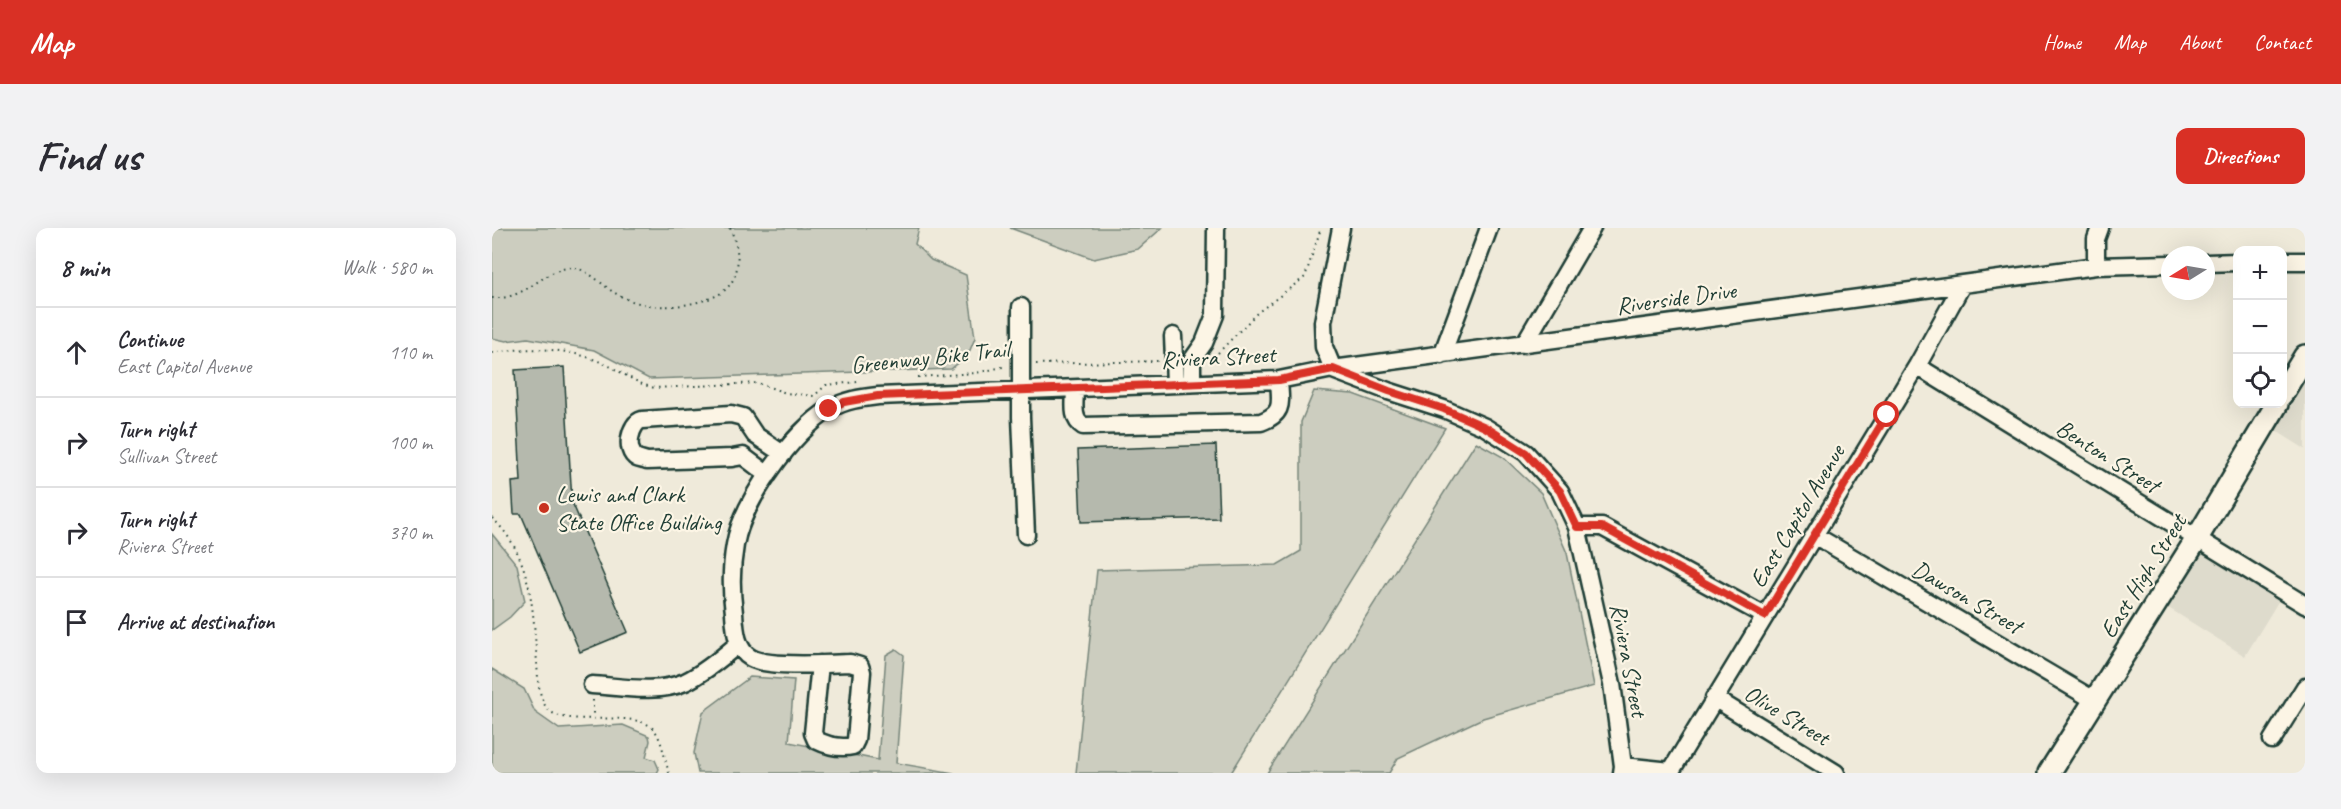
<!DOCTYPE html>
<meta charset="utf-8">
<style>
body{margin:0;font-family:Caveat,sans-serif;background:#f2f2f3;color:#2b2b33}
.controls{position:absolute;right:18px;top:18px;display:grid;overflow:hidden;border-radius:12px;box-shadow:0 6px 24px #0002}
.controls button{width:54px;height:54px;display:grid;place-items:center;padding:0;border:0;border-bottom:2px solid #e1e1e2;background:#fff;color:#2b2b33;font:30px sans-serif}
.compass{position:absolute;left:1669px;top:18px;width:54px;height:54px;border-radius:50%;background:#fff;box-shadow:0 6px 24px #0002;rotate:259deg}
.stop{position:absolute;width:18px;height:18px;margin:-14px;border:4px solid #d93025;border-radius:50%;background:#fff}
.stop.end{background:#d93025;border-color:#fff;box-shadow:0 2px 6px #0008}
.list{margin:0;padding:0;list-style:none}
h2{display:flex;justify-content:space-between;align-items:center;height:78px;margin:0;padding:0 24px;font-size:26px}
h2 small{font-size:20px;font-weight:400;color:#7c7c81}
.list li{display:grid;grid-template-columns:39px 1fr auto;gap:18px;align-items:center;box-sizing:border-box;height:90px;padding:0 24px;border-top:2px solid #e1e1e2}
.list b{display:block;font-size:22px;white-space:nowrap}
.list p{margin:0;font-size:20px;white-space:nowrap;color:#7c7c81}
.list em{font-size:20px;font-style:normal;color:#7c7c81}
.icon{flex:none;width:33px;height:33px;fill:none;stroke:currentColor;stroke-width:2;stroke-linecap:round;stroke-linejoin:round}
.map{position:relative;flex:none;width:1813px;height:545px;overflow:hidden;border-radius:12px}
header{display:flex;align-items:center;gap:36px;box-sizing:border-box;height:84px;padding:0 30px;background:#d93025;color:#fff}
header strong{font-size:28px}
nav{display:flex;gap:33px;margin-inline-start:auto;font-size:21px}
.intro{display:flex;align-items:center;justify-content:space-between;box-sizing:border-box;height:144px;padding:0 36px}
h1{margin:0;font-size:42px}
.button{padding:15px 27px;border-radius:12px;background:#d93025;color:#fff;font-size:21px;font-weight:700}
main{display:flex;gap:36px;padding:0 36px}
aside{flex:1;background:#fff;border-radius:12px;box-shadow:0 6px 24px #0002}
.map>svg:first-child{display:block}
.built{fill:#dedbcc}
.green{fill:#cccdbf;stroke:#76857a;stroke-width:1.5}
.building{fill:#b5b9ad;stroke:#1f3d34;stroke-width:1.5}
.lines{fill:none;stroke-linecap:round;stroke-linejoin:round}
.minor-casing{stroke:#1f3d34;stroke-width:21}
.major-casing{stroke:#1f3d34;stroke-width:26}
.path{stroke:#1f3d34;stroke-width:2;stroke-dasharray:1.5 4.5;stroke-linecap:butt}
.minor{stroke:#fcf5e5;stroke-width:16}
.major{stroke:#fcf5e5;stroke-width:21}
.route{stroke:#d93025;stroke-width:8}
.poi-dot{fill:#c8321e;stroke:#fcf5e5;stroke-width:2}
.labels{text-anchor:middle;stroke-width:4.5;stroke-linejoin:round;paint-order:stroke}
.street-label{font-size:24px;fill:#1f3d34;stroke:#fcf5e5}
.poi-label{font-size:24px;fill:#1f3d34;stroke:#fcf5e5;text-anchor:start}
</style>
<header>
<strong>Map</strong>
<nav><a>Home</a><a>Map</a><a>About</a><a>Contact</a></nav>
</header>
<div class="intro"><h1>Find us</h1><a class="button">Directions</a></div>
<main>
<aside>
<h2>8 min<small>Walk · 580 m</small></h2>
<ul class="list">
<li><svg class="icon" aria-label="ahead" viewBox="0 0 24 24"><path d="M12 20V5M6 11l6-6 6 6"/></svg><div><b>Continue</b><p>East Capitol Avenue</p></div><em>110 m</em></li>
<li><svg class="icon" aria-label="right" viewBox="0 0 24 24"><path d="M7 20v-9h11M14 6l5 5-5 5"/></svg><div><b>Turn right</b><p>Sullivan Street</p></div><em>100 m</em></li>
<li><svg class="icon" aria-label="right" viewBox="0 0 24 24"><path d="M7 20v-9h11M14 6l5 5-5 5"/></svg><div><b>Turn right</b><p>Riviera Street</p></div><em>370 m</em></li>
<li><svg class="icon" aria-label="arrive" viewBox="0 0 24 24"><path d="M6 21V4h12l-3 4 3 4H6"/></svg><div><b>Arrive at destination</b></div></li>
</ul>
</aside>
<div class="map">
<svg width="1813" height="545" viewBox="0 0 1813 545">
<rect width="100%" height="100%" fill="#efeada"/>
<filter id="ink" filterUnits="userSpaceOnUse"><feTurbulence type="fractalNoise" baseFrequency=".0167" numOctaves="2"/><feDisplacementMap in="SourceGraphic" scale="12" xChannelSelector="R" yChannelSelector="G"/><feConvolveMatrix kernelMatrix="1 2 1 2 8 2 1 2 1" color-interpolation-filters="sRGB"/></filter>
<g filter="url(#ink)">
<!-- built -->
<path class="built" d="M 1813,154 L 1813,221 L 1783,202 Z
M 1709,327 L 1715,327 L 1787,372 L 1753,428 L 1675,379 L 1705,330 Z"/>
<!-- green -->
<path class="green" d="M 0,0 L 427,0 L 423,16 L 439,32 L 474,47 L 483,110 L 476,127 L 459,141 L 157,151 L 102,122 L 36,110 L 14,113 L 0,110 Z
M 518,0 L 670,0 L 646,21 L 602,31 Z
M 822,163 L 861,166 L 953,200 L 739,545 L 584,545 L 605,342 L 785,337 L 809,323 L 809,194 Z
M 984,214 L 1011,229 L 1049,265 L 1075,325 L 1102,458 L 991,490 L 906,530 L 897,545 L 775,545 Z
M 0,306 L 25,337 L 33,373 L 18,389 L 0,402 Z
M 404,421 L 412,427 L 404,535 L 462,545 L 206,545 L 202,525 L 211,484 L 258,449 L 302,452 L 297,514 L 386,532 L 394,427 Z
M 0,441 L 32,461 L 43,484 L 67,501 L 131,497 L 157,508 L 158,513 L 154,529 L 163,532 L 167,541 L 165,545 L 0,545 Z"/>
<!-- building -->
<path class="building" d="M 72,139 L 80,274 L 136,404 L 88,424 L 29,286 L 22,286 L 20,254 L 29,253 L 23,142 Z
M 724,217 L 727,290 L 589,294 L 586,222 Z"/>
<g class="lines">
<defs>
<path id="minor" d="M 1790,33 L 1813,33
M 1714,35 L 1746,34
M 1604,38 L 1604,11 L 1608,0
M 529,79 L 529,189 L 534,307
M 681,108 L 683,155
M 1032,116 L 1100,0
M 950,127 L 997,0
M 1425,138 L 1813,377
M 841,141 L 832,119 L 831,94 L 849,0
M 841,142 L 896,163 L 952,181 L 993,199 L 1034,225 L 1068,263 L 1085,299 L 1120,456 L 1131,538 L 1130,545
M 700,154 L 700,132 L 712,115 L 723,87 L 724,0
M 583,161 C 583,174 579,191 591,198 L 769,194 C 793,185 788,174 787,152
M 276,247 L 251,228 L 240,230 L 155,233 C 153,232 147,231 145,230 C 132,223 138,195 150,192 L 239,186 L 251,189 L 263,207 L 291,226
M 1085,299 L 1110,299 L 1273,388
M 1322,307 L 1602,472
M 328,436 L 321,505 L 324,512 C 336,518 347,521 361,518 L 364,512 L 370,444 L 368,438 L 358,435 C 336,436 277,440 259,430 C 244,422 243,400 242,385 C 239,363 239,339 243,317 C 250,274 301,203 338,181 C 353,172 369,170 386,168 L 787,152 L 841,141 L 1604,38 L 1678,36
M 100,457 C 130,459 165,466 193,454 C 212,445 231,429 246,416
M 1222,470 L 1344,545
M 1780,512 L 1813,459
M 1131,538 L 1179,543 L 1425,138 L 1470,57"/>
<path id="major" d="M 1790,166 L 1813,128
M 1557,545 L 1704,312 L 1785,176"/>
</defs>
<!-- minor casing -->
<use href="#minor" class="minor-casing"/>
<!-- major casing -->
<use href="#major" class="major-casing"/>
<!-- path -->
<path class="path" d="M 0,70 C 35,72 49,43 76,40 C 93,37 109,57 123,65 C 150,82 187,81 216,71 C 232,66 242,56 245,40 C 247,25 244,14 238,0
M 0,125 C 37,118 79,120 113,136 C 131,144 144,156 163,160 L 266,155 L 294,165 L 322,168 L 334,157 L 366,154
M 726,125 L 765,85 L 813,49 L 829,0
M 544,136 L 668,133
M 426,149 L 484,145 L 515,138
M 0,290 C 41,328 41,384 45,435 C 46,448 46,467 54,479 C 72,505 149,475 165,506 C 171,517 173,533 177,545
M 101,472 L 101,490"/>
<!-- minor -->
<use href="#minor" class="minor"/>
<!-- major -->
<use href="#major" class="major"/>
</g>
</g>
<g class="lines" filter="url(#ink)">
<!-- route -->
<path class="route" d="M 337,181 L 352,174 L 386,168 L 787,152 L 841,141 L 897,163 L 952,181 L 993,199 L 1034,225 L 1068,263 L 1085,299 L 1110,299 L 1273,388 L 1395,187"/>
</g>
<!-- markers -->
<circle class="poi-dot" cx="52" cy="280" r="6"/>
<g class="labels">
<!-- street labels -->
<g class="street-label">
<text transform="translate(1184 70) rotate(-8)" y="8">Riverside Drive</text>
<text transform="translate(438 129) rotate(-6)" y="8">Greenway Bike Trail</text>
<text transform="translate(726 129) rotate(-3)" y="8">Riviera Street</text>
<text transform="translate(1616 228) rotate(32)" y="8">Benton Street</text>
<text transform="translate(1305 288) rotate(-59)" y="8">East Capitol Avenue</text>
<text transform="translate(1651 348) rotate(-58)" y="8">East High Street</text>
<text transform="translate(1475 369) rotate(30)" y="8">Dawson Street</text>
<text transform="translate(1137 432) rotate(79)" y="8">Riviera Street</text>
<text transform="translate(1295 487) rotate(31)" y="8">Olive Street</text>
</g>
<!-- poi labels -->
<g class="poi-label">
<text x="64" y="274">Lewis and Clark<tspan x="64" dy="28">State Office Building</tspan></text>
</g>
</g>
</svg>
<div class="controls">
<button>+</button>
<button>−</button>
<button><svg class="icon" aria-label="locate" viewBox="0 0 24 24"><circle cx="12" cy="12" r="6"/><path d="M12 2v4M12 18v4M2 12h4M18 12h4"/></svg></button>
</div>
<svg class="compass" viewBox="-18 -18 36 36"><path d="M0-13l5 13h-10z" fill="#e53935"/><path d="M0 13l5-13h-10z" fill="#7c7c81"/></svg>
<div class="stop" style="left:1395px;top:187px"></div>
<div class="stop end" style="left:337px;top:181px"></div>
</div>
</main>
